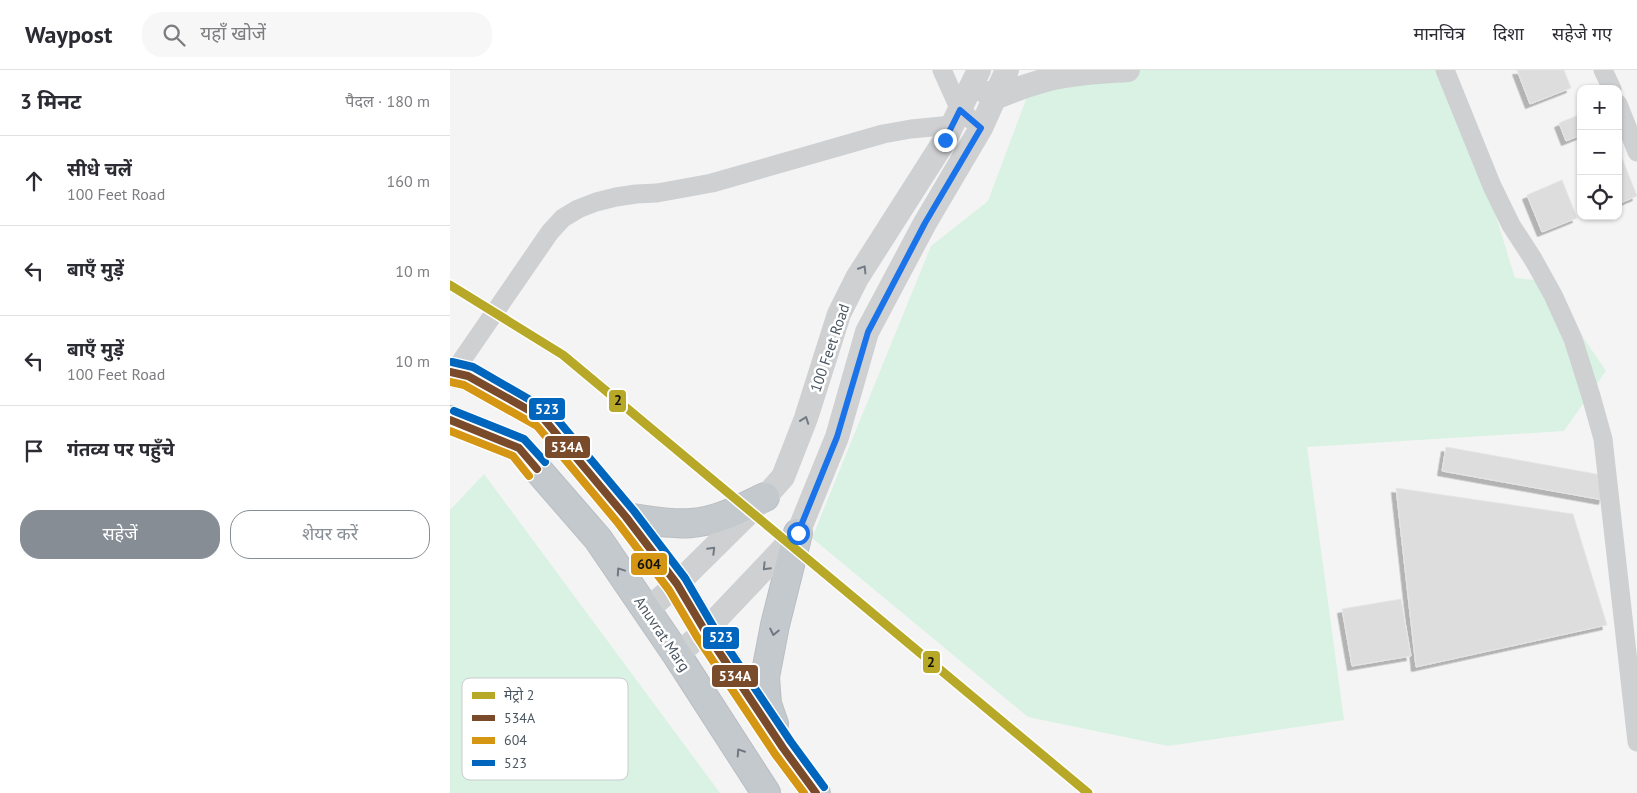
<!DOCTYPE html>
<html lang="hi">
<meta charset="utf-8">
<style>
body{margin:0;font-family:"PT Sans","Noto Sans Devanagari",sans-serif;background:#f7f7f7;color:#2b2b33}
.controls{position:absolute;right:15px;top:15px;display:grid;overflow:hidden;border-radius:10px;box-shadow:0 1px 4px #0004}
.controls button{width:45px;height:45px;display:grid;place-items:center;padding:0;border:0;border-bottom:1px solid #e1e1e2;background:#fff;color:#2b2b33;font:25px sans-serif}
.stop{position:absolute;width:15px;height:15px;margin:-11px;border:4px solid #1a73e8;border-radius:50%;background:#fff}
.stop.end{background:#1a73e8;border-color:#fff;box-shadow:0 1px 5px #0008}
.list{margin:0;padding:0;list-style:none}
h2{display:flex;justify-content:space-between;align-items:center;height:65px;margin:0;padding:0 20px;font-size:21px}
h2 small{font-size:16px;font-weight:400;color:#7c7c81}
.list li{display:grid;grid-template-columns:32px 1fr auto;gap:15px;align-items:center;box-sizing:border-box;height:90px;padding:0 20px;border-top:1px solid #e1e1e2}
.list b{display:block;font-size:19px;white-space:nowrap}
.list p{margin:0;font-size:16px;white-space:nowrap;color:#7c7c81}
.list em{font-size:16px;font-style:normal;color:#7c7c81}
.actions{display:flex;gap:10px;padding:15px 20px}
.actions a{flex:1;padding:11px 0;border:1px solid #868d94;border-radius:20px;text-align:center;font-size:18px;color:#868d94}
.actions .main{background:#868d94;color:#fff}
.icon{flex:none;width:28px;height:28px;fill:none;stroke:currentColor;stroke-width:2;stroke-linecap:round;stroke-linejoin:round}
.map{position:relative;flex:none;width:1187px;height:723px;overflow:hidden}
header{display:flex;align-items:center;gap:30px;box-sizing:border-box;height:70px;padding:0 25px;background:#fff;border-bottom:1px solid #e1e1e2}
header strong{font-size:24px}
nav{display:flex;gap:28px;margin-inline-start:auto;font-size:18px}
.search{width:350px;height:45px;background:#f7f7f7;display:flex;align-items:center;gap:12px;box-sizing:border-box;padding:0 18px;border-radius:20px;color:#7c7c81;font-size:19px}
main{display:flex}
aside{flex:1;background:#fff}
.map>svg:first-child{display:block}
.green{fill:#d9f2e3}
.building{fill:#ddddde;stroke:#e5e6e7;filter:url(#shadow)}
.lines{fill:none;stroke-linecap:round;stroke-linejoin:round}
.trunk-casing{stroke:#b9bec3;stroke-width:30}
.minor{stroke:#ced0d2;stroke-width:19}
.tertiary{stroke:#ced0d2;stroke-width:24}
.trunk{stroke:#c4c9cd;stroke-width:28}
.bus-1-casing{stroke:#fff;stroke-width:11}
.bus-2-casing{stroke:#fff;stroke-width:11}
.bus-3-casing{stroke:#fff;stroke-width:11}
.bus-1{stroke:#7a4b2a;stroke-width:8}
.bus-2{stroke:#d49613;stroke-width:8}
.bus-3{stroke:#0065bd;stroke-width:8}
.metro-1-casing{stroke:#fff;stroke-width:12}
.metro-1{stroke:#b7a827;stroke-width:9}
.oneway{stroke:#727b83}
.oneway2{stroke:#6f7881}
.route{stroke:#1a73e8;stroke-width:6}
.labels{text-anchor:middle;stroke-width:5;stroke-linejoin:round;paint-order:stroke}
.street-label{font-size:15px;fill:#4a5661;stroke:#fff}
.key{fill:#fff;stroke:#c9ccd0;stroke-width:1}
.key-label{font-size:14px;fill:#4a5661}
.line-badge{stroke:#fff;stroke-width:2}
.badge-label{font-size:14px;text-anchor:middle;font-weight:bold;fill:#fff}
.pale-badge-label{font-size:14px;text-anchor:middle;font-weight:bold;fill:#111}
</style>
<header>
<strong>Waypost</strong>
<div class="search"><svg class="icon" aria-label="search" viewBox="0 0 24 24"><circle cx="10" cy="10" r="6"/><path d="M15 15l6 6"/></svg>यहाँ खोजें</div>
<nav><a>मानचित्र</a><a>दिशा</a><a>सहेजे गए</a></nav>
</header>
<main>
<aside>
<h2>3 मिनट<small>पैदल · 180 m</small></h2>
<ul class="list">
<li><svg class="icon" aria-label="ahead" viewBox="0 0 24 24"><path d="M12 20V5M6 11l6-6 6 6"/></svg><div><b>सीधे चलें</b><p>100 Feet Road</p></div><em>160 m</em></li>
<li><svg class="icon" aria-label="left" viewBox="0 0 24 24"><path d="M17 20v-9H6M10 6l-5 5 5 5"/></svg><div><b>बाएँ मुड़ें</b></div><em>10 m</em></li>
<li><svg class="icon" aria-label="left" viewBox="0 0 24 24"><path d="M17 20v-9H6M10 6l-5 5 5 5"/></svg><div><b>बाएँ मुड़ें</b><p>100 Feet Road</p></div><em>10 m</em></li>
<li><svg class="icon" aria-label="arrive" viewBox="0 0 24 24"><path d="M6 21V4h12l-3 4 3 4H6"/></svg><div><b>गंतव्य पर पहुँचे</b></div></li>
</ul>
<div class="actions"><a class="main">सहेजें</a><a>शेयर करें</a></div>
</aside>
<div class="map">
<svg width="1187" height="723" viewBox="0 0 1187 723">
<defs>
<filter id="shadow"><feDropShadow dx="-4.5" dy="4.5" stdDeviation="0" flood-color="#0004"/></filter>
</defs>
<rect width="100%" height="100%" fill="#f4f4f4"/>
<!-- green -->
<path class="green" d="M 587,0 L 1001,0 L 1065,208 L 1095,211 L 1156,301 L 1114,361 L 857,377 L 894,650 L 718,676 L 578,647 L 362,468 L 481,176 L 538,131 Z
M 34,404 L 270,723 L 0,723 L 0,440 Z"/>
<!-- building -->
<path class="building" d="M 1067,0 L 1114,0 L 1121,18 L 1080,34 Z
M 1131,44 L 1131,65 L 1116,71 L 1109,53 Z
M 1168,78 L 1187,126 L 1168,134 Z
M 1112,110 L 1127,148 L 1092,162 L 1077,125 Z
M 996,377 L 1157,406 L 1153,430 L 992,401 Z
M 946,418 L 1123,444 L 1157,555 L 966,597 Z
M 951,529 L 961,586 L 902,596 L 892,539 Z"/>
<g class="lines">
<defs>
<path id="trunk" d="M 0,302 L 18,306 L 93,348 L 176,447 L 227,514 L 255,561 L 333,678 L 366,723
M 0,350 L 69,378 L 148,469 L 227,585 L 316,723
M 176,447 C 198,450 220,455 242,453 C 268,451 292,438 315,427
M 324,654 L 317,634 L 315,607 L 325,555 L 348,463"/>
</defs>
<!-- trunk casing -->
<use href="#trunk" class="trunk-casing"/>
<!-- minor -->
<path class="minor" d="M 492,0 L 510,40 L 531,58
M 995,0 L 1042,116 L 1061,155 L 1083,189 L 1103,225 L 1123,269 L 1141,326 L 1153,369 L 1187,672
M 1153,0 L 1162,19
M 1168,34 L 1187,82
M 3,303 L 100,162 L 113,148 L 128,139 L 146,132 L 166,127 L 186,124 L 207,123 L 262,113 L 433,64 L 461,59 L 502,55"/>
<!-- tertiary -->
<path class="tertiary" d="M 537,23 L 545,28 C 561,21 578,15 596,10 C 622,3 651,2 678,0
M 196,541 L 227,514 L 315,427 L 333,407 L 356,348 L 389,244 L 407,208 L 495,70 L 529,0
M 227,585 L 255,561 L 348,463 L 387,367 L 417,262 L 475,153 L 531,58 L 557,0"/>
<!-- trunk -->
<use href="#trunk" class="trunk"/>
<defs>
<path id="bus-1" d="M 0,302 L 18,306 L 93,348 L 176,447 L 227,514 L 255,561 L 333,678 L 366,723
M 0,350 L 69,378 L 87,399"/>
<path id="bus-2" d="M 0,312 L 14,315 L 87,356 L 168,453 L 219,520 L 247,567 L 325,684 L 354,723
M 0,361 L 63,386 L 79,406"/>
<path id="bus-3" d="M 2,292 L 23,297 L 101,342 L 184,441 L 235,508 L 263,556 L 341,672 L 374,717
M 4,341 L 74,369 L 95,392"/>
</defs>
<!-- bus-1 casing -->
<use href="#bus-1" class="bus-1-casing"/>
<!-- bus-2 casing -->
<use href="#bus-2" class="bus-2-casing"/>
<!-- bus-3 casing -->
<use href="#bus-3" class="bus-3-casing"/>
<!-- bus-1 -->
<use href="#bus-1" class="bus-1"/>
<!-- bus-2 -->
<use href="#bus-2" class="bus-2"/>
<!-- bus-3 -->
<use href="#bus-3" class="bus-3"/>
<defs>
<path id="metro-1" d="M 0,215 L 113,285 L 638,723"/>
</defs>
<!-- metro-1 casing -->
<use href="#metro-1" class="metro-1-casing"/>
<!-- metro-1 -->
<use href="#metro-1" class="metro-1"/>
</g>
<!-- one-way arrows -->
<defs><path id="oneway-chevron" d="M-2-3.5L2.5 0L-2 3.5" fill="none" stroke-width="1.6" stroke-linecap="round" stroke-linejoin="round" transform="scale(1.25)"/></defs>
<g class="oneway">
<use href="#oneway-chevron" transform="translate(413 199) rotate(-58)"/>
<use href="#oneway-chevron" transform="translate(355 350) rotate(-70)"/>
<use href="#oneway-chevron" transform="translate(262 480) rotate(-45)"/>
<use href="#oneway-chevron" transform="translate(316 497) rotate(134)"/>
</g>
<g class="oneway2">
<use href="#oneway-chevron" transform="translate(170 501) rotate(-124)"/>
<use href="#oneway-chevron" transform="translate(324 562) rotate(102)"/>
<use href="#oneway-chevron" transform="translate(290 682) rotate(-123)"/>
</g>
<g class="lines">
<!-- route -->
<path class="route" d="M 348,463 L 387,367 L 418,262 L 475,153 L 531,58 L 510,40 L 495,70"/>
</g>
<g class="labels">
<!-- street labels -->
<g class="street-label">
<text transform="translate(380 278) rotate(-71)" y="5">100 Feet Road</text>
<text transform="translate(212 564) rotate(56)" y="5">Anuvrat Marg</text>
</g>
</g>
<!-- legend -->
<rect x="12" y="608" width="166" height="102" rx="8" class="key"/>
<rect x="22" y="622" width="23" height="7" fill="#b7a827"/>
<rect x="22" y="645" width="23" height="6" fill="#7a4b2a"/>
<rect x="22" y="667" width="23" height="7" fill="#d49613"/>
<rect x="22" y="690" width="23" height="6" fill="#0065bd"/>
<g class="key-label">
<text x="54" y="630">मेट्रो 2</text>
<text x="54" y="653">534A</text>
<text x="54" y="675">604</text>
<text x="54" y="698">523</text>
</g>
<g class="line-badge">
<rect x="158" y="319" width="19" height="24" rx="5" fill="#b7a827"/>
<rect x="78" y="327" width="38" height="24" rx="5" fill="#0065bd"/>
<rect x="94" y="365" width="47" height="24" rx="5" fill="#7a4b2a"/>
<rect x="180" y="482" width="38" height="24" rx="5" fill="#d49613"/>
<rect x="252" y="556" width="38" height="24" rx="5" fill="#0065bd"/>
<rect x="472" y="580" width="19" height="24" rx="5" fill="#b7a827"/>
<rect x="261" y="594" width="48" height="24" rx="5" fill="#7a4b2a"/>
</g>
<g class="badge-label">
<text x="97" y="344">523</text>
<text x="117" y="382">534A</text>
<text x="271" y="572">523</text>
<text x="285" y="611">534A</text>
</g>
<g class="pale-badge-label">
<text x="168" y="335">2</text>
<text x="199" y="499">604</text>
<text x="481" y="597">2</text>
</g>
</svg>
<div class="controls">
<button>+</button>
<button>−</button>
<button><svg class="icon" aria-label="locate" viewBox="0 0 24 24"><circle cx="12" cy="12" r="6"/><path d="M12 2v4M12 18v4M2 12h4M18 12h4"/></svg></button>
</div>
<div class="stop" style="left:348px;top:463px"></div>
<div class="stop end" style="left:495px;top:70px"></div>
</div>
</main>
